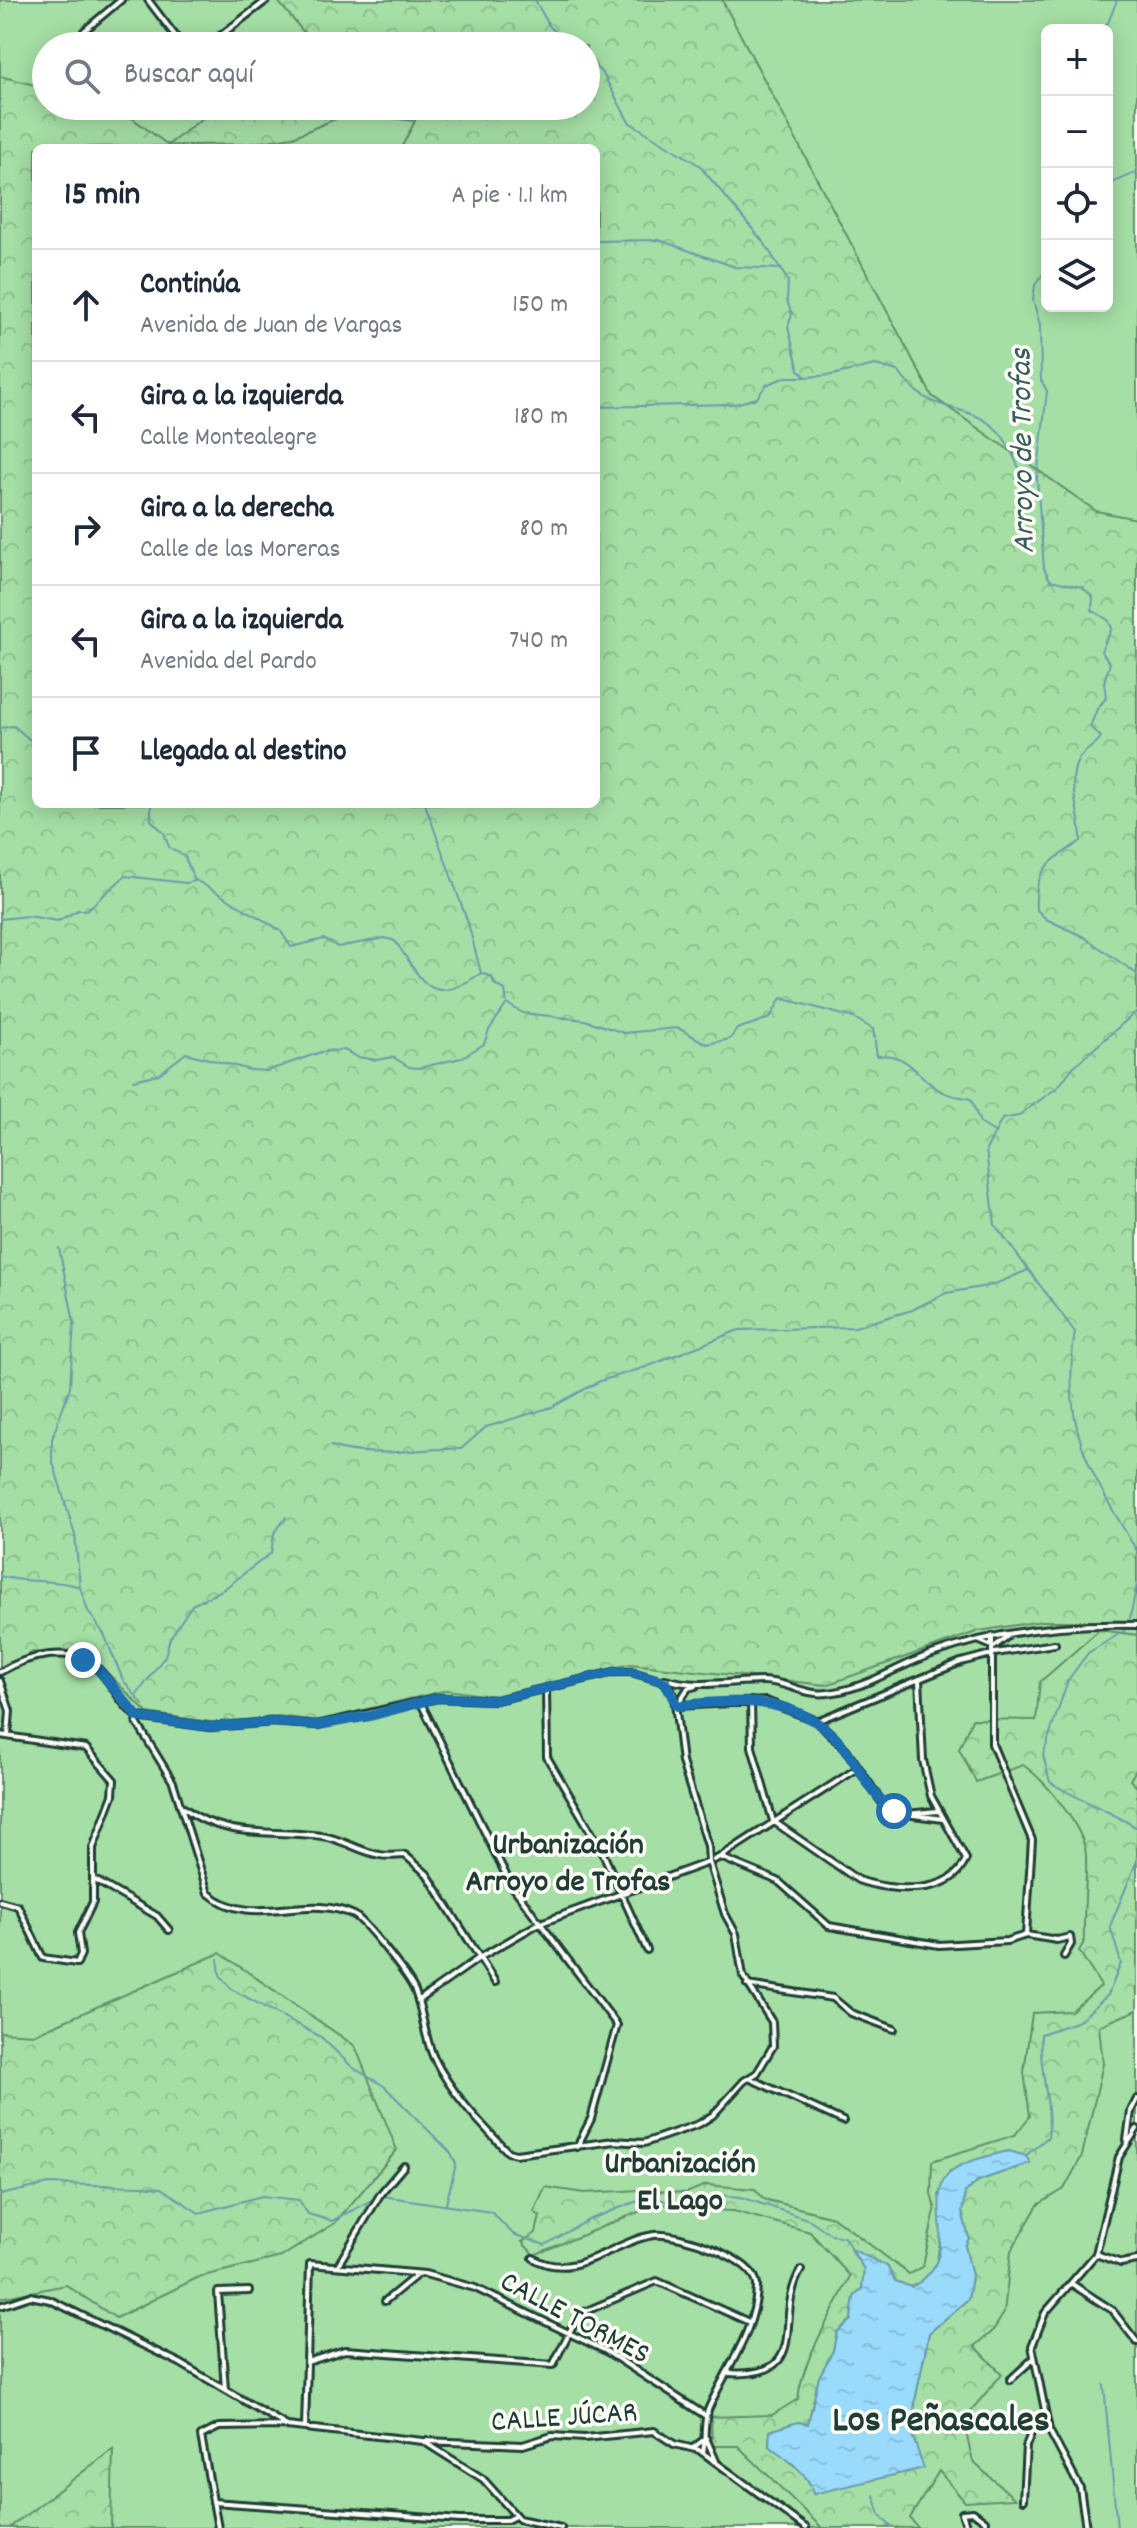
<!DOCTYPE html>
<html lang="es">
<meta charset="utf-8">
<style>
body{margin:0;font-family:Dekko,sans-serif;background:#f2f2f3;color:#1f2937}
.controls{position:absolute;right:24px;top:24px;display:grid;overflow:hidden;border-radius:12px;box-shadow:0 4px 20px #0003}
.controls button{width:72px;height:72px;display:grid;place-items:center;padding:0;border:0;border-bottom:2px solid #e0e1e3;background:#fff;color:#1f2937;font:40px sans-serif}
.stop{position:absolute;width:24px;height:24px;margin:-18px;border:6px solid #1f6fb2;border-radius:50%;background:#fff}
.stop.end{background:#1f6fb2;border-color:#fff;box-shadow:0 2px 8px #0008}
.list{margin:0;padding:0;list-style:none}
h2{display:flex;justify-content:space-between;align-items:center;height:104px;margin:0;padding:0 32px;font-size:34px}
h2 small{font-size:26px;font-weight:400;color:#747a83}
.list li{display:grid;grid-template-columns:52px 1fr auto;gap:24px;align-items:center;box-sizing:border-box;height:112px;padding:0 32px;border-top:2px solid #e0e1e3}
.list b{display:block;font-size:30px;white-space:nowrap}
.list p{margin:0;font-size:26px;white-space:nowrap;color:#747a83}
.list em{font-size:26px;font-style:normal;color:#747a83}
.icon{flex:none;width:44px;height:44px;fill:none;stroke:currentColor;stroke-width:2;stroke-linecap:round;stroke-linejoin:round}
.map{position:relative;flex:none;width:1137px;height:2528px;overflow:hidden}
.search{position:absolute;background:#fff;box-shadow:0 4px 20px #0003;left:32px;top:32px;width:568px;height:88px;display:flex;align-items:center;gap:20px;box-sizing:border-box;padding:0 28px;border-radius:44px;color:#747a83;font-size:30px}
.panel{position:absolute;background:#fff;box-shadow:0 4px 20px #0003;left:32px;top:144px;width:568px;height:664px;border-radius:12px}
.map>svg:first-child{display:block}
.green{fill:#a5dfa5;stroke:#628e6c;stroke-width:2;fill-rule:evenodd}
.forest{fill:url(#forest-crowns);stroke:#628e6c;stroke-width:2;fill-rule:evenodd}
.water{fill:url(#water-ripples);stroke:#699cac;stroke-width:2}
.lines{fill:none;stroke-linecap:round;stroke-linejoin:round}
.stream{stroke:#699cac;stroke-width:2}
.minor-casing{stroke:#1f3d34;stroke-width:10}
.minor{stroke:#fdfcf7;stroke-width:4}
.route{stroke:#1f6fb2;stroke-width:10}
.labels{text-anchor:middle;stroke-width:7;stroke-linejoin:round;paint-order:stroke}
.street-label{font-size:30px;fill:#1f3d34;stroke:#fdfcf7}
.water-label{font-size:32px;font-style:italic;fill:#385d5c;stroke:#fdfcf7}
.neighbourhood-label{font-size:32px;font-weight:bold;fill:#1f3d34;stroke:#fdfcf7}
.district-label{font-size:38px;font-weight:bold;fill:#1f3d34;stroke:#fdfcf7}
</style>
<div class="map">
<svg width="1137" height="2528" viewBox="0 0 1137 2528">
<defs>
<pattern id="forest-crowns" width="20" height="18" patternUnits="userSpaceOnUse" patternTransform="scale(2)"><rect width="20" height="18" fill="#a5dfa5"/><path d="M2 6a3 3 0 1 1 6 0M12 15a3 3 0 1 1 6 0" fill="none" stroke="#8ec08f"/></pattern>
<pattern id="water-ripples" width="26" height="14" patternUnits="userSpaceOnUse" patternTransform="scale(2)"><rect width="26" height="14" fill="#9adbfc"/><path d="M2 4q2-2 4 0t4 0M15 11q2-2 4 0t4 0" fill="none" stroke="#84bdd9"/></pattern>
</defs>
<rect width="100%" height="100%" fill="#fdfcf7"/>
<filter id="ink" filterUnits="userSpaceOnUse"><feTurbulence type="fractalNoise" baseFrequency=".0125" numOctaves="2"/><feDisplacementMap in="SourceGraphic" scale="16" xChannelSelector="R" yChannelSelector="G"/><feConvolveMatrix kernelMatrix="1 2 1 2 8 2 1 2 1" color-interpolation-filters="sRGB"/></filter>
<g filter="url(#ink)">
<!-- green -->
<path class="green" d="M 0,0 L 1137,0 L 1137,2528 L 0,2528 ZM 1047,30 L 1107,30 L 1107,306 L 1047,306 ZM 46,46 L 586,46 L 586,106 L 46,106 ZM 36,148 L 596,148 L 596,804 L 36,804 Z"/>
<!-- forest -->
<path class="forest" d="M 277,0 L 722,0 L 932,396 L 1096,511 L 1137,519 L 1137,1621 L 1042,1621 L 979,1631 L 826,1685 L 630,1664 L 497,1697 L 447,1690 L 318,1721 L 278,1716 L 224,1724 L 147,1713 L 89,1654 L 33,1652 L 0,1671 L 0,76 L 46,88 L 46,106 L 120,109 L 168,145 L 218,106 L 586,106 L 586,46 L 294,46 L 306,35 ZM 349,113 L 415,121 L 401,148 L 596,148 L 596,804 L 36,804 L 36,148 L 247,144 L 293,137 Z
M 1099,1630 L 1137,1635 L 1137,1768 L 1130,1780 L 1137,1787 L 1137,2010 L 1099,2026 L 1103,2064 L 1082,2156 L 1064,2189 L 1038,2205 L 1011,2251 L 1004,2313 L 992,2332 L 975,2346 L 1002,2374 L 963,2420 L 973,2462 L 1015,2499 L 965,2502 L 939,2471 L 910,2518 L 918,2528 L 822,2528 L 738,2446 L 712,2446 L 711,2417 L 772,2415 L 798,2399 C 802,2359 833,2314 850,2276 L 810,2232 L 734,2211 L 682,2209 L 660,2203 L 534,2255 L 522,2242 L 536,2233 L 540,2216 L 534,2212 L 545,2187 L 584,2193 L 641,2190 L 686,2193 L 706,2185 L 755,2189 L 764,2199 L 833,2217 L 909,2274 L 923,2266 L 935,2210 L 931,2193 L 932,2161 L 1015,2135 L 1030,2116 L 1024,2072 L 1032,2013 L 1071,2011 L 1101,1986 L 1079,1951 L 1084,1942 C 1083,1913 1087,1883 1086,1855 C 1084,1827 1045,1780 1023,1765 L 976,1782 L 959,1749 L 972,1719 L 1036,1720 L 1040,1682 ZM 1009,2151 L 1018,2167 L 978,2181 L 965,2192 L 962,2212 L 969,2238 L 965,2246 L 972,2277 L 968,2299 L 929,2333 L 915,2400 L 912,2435 L 923,2468 L 812,2484 L 788,2459 L 769,2446 L 770,2431 L 798,2422 L 808,2424 L 819,2377 L 833,2351 L 837,2332 L 851,2320 L 854,2297 L 862,2289 L 864,2269 L 851,2250 L 887,2266 L 895,2281 L 911,2287 L 925,2280 L 936,2266 L 943,2224 L 939,2193 L 950,2171 Z
M 220,1953 L 355,2046 L 397,2150 L 335,2223 L 281,2257 L 199,2277 L 116,2318 L 66,2285 L 0,2298 L 0,2032 L 35,2034 Z
M 113,2449 L 111,2528 L 9,2528 Z"/>
<!-- water -->
<path class="water" d="M 1009,2151 L 1026,2156 L 1030,2163 L 978,2181 L 965,2192 L 962,2212 L 969,2238 L 965,2246 L 972,2276 L 968,2299 L 929,2333 L 915,2400 L 912,2435 L 924,2468 L 813,2494 C 811,2475 785,2457 769,2446 L 770,2431 L 798,2422 L 808,2424 L 819,2377 L 833,2351 L 837,2332 L 851,2320 L 854,2297 L 862,2289 L 864,2269 L 851,2249 L 887,2266 L 895,2281 L 911,2287 C 967,2260 921,2196 950,2172 C 963,2161 992,2155 1009,2151 Z"/>
<g class="lines">
<!-- stream -->
<path class="stream" d="M 535,0 L 550,27 L 572,46
M 1097,30 L 1108,23 L 1117,0
M 586,58 L 603,74 L 629,122 L 699,165 L 765,244 L 788,281 L 787,301 L 792,314 L 788,327 L 799,370 L 806,377 L 832,375 L 875,365 L 898,371 C 931,419 965,399 997,430 C 1007,439 1013,456 1019,468 L 1026,468 L 1037,479
M 1107,185 L 1137,172
M 596,241 L 659,240 L 735,267 L 782,269
M 1047,268 L 1035,285 L 1033,300 L 1040,325 L 1041,380 L 1047,391 L 1037,479 L 1044,568 L 1050,580 L 1082,587 L 1093,597 L 1092,610 L 1108,620 L 1112,628 L 1101,651 L 1110,663 L 1104,682 L 1106,698 L 1097,709 L 1090,727 L 1101,737 C 1095,747 1083,750 1078,760 C 1065,785 1082,814 1081,841 C 1050,862 1034,867 1036,909 L 1046,919 L 1084,937 L 1137,974
M 596,407 L 735,404 L 757,398 L 766,385 L 786,377 L 805,377
M 0,728 L 14,726 L 36,745
M 151,804 L 151,820 L 164,833 L 169,847 L 185,857 L 194,879 L 280,930 L 291,947 L 324,939 L 338,947 L 385,938 L 395,941 C 424,981 428,1010 481,973 L 492,977 L 494,984 L 505,990 L 507,1004 L 523,1013 L 585,1020 L 624,1033 L 678,1028 L 707,1044 L 730,1039 L 737,1029 L 770,1018 L 781,998 L 854,1018 L 873,1029 L 877,1056 C 909,1051 918,1079 941,1091 C 949,1096 962,1097 971,1099 L 980,1123 L 994,1132
M 425,804 L 468,923 L 481,973
M 0,919 L 28,916 L 58,921 L 78,910 L 87,910 L 125,876 L 186,883 L 195,881
M 1137,1011 L 1073,1067 L 1058,1087 L 1018,1116 L 1002,1119 L 986,1150 L 995,1225 L 1075,1332 C 1060,1428 1090,1472 1137,1551
M 133,1080 L 159,1074 L 186,1053 L 250,1070 L 267,1071 L 321,1052 L 344,1050 L 357,1057 L 377,1060 L 393,1057 L 409,1067 L 419,1068 L 461,1058 L 484,1044 L 489,1030 L 506,1005
M 59,1248 L 74,1322 L 70,1387 L 52,1439 L 52,1459 L 75,1535 L 80,1587 L 88,1611 L 104,1634 L 123,1680 L 143,1705
M 331,1446 C 373,1460 418,1447 461,1449 L 486,1427 L 552,1407 L 600,1381 L 646,1367 L 739,1330 L 855,1327 L 912,1310 L 946,1293 L 993,1285 L 1028,1270
M 0,1576 C 26,1584 53,1578 80,1587
M 1130,1618 L 1137,1584
M 1124,1631 L 1088,1653 L 1068,1680 L 1043,1755 L 1050,1782 C 1078,1800 1109,1810 1137,1828
M 136,1696 L 165,1656 L 170,1638 L 192,1605 L 224,1589 L 271,1553 L 274,1534 L 286,1517
M 218,1959 L 220,1975 L 231,1989 L 321,2037 L 352,2067 L 384,2086 L 451,2153 L 456,2164 L 446,2204
M 1025,2156 L 1048,2137 C 1052,2101 1038,2069 1041,2034 L 1079,2021 L 1108,1995 L 1121,1963 L 1110,1926 L 1137,1861
M 0,2195 L 49,2184 L 142,2186 L 161,2188 L 199,2213 L 262,2196 L 299,2200 L 308,2214 L 332,2221 L 376,2198
M 382,2196 L 491,2212 L 513,2234 L 545,2245 L 588,2220 L 648,2197 L 684,2205 L 718,2195 L 741,2197 L 810,2220 L 832,2235 L 844,2237 L 851,2248
M 1104,2385 L 1117,2528
M 874,2495 L 880,2515 L 892,2528"/>
<defs>
<path id="minor" d="M 148,0 L 183,46
M 78,46 L 84,31 L 121,0
M 207,46 L 267,0
M 980,1641 L 994,1647 L 1009,1635
M 0,1672 C 27,1656 73,1643 99,1670 C 113,1684 121,1706 138,1717 L 210,1727 L 272,1722 L 317,1725 L 437,1698 L 496,1700 L 614,1672 L 633,1672
M 665,1679 C 699,1689 729,1681 763,1681 C 786,1681 804,1696 828,1693 C 865,1689 897,1666 932,1654 C 999,1630 1066,1623 1137,1625
M 0,1681 L 10,1711 L 8,1735
M 546,1689 L 547,1757 L 601,1849 L 647,1950
M 751,1701 L 752,1747 L 773,1821 L 858,1880 C 889,1891 952,1897 966,1859 L 931,1796 L 923,1760 L 919,1679
M 421,1703 L 510,1883 L 617,2025 L 591,2119 L 577,2147
M 678,1704 L 688,1688 L 696,1686
M 677,1706 L 766,1701 L 817,1721 L 961,1662 L 995,1653 L 1055,1644
M 138,1717 L 137,1723 L 173,1782 L 208,1893 C 253,1931 305,1891 354,1915 C 366,1922 409,1977 415,1991 C 423,2012 424,2035 433,2056 C 451,2093 479,2122 508,2152 L 516,2154 L 614,2141 L 644,2143 L 699,2124 L 713,2115 L 744,2081 L 757,2073 L 773,2046 L 772,2022 L 743,1976 L 736,1934 L 725,1914 L 709,1862 L 708,1846 L 682,1762 L 674,1695 L 665,1682 L 632,1672
M 817,1721 L 846,1749 L 883,1804 L 906,1814
M 0,1735 L 86,1748 L 114,1780 L 113,1795 L 93,1848 L 93,1902 L 78,1933 L 81,1954 L 77,1963 L 43,1958 L 18,1906 L 0,1901
M 184,1808 C 223,1839 275,1830 322,1836 C 343,1839 360,1852 380,1855 C 388,1857 397,1855 405,1855 L 427,1874 L 495,1982
M 938,1811 L 906,1814 L 943,1819
M 720,1857 L 858,1768
M 714,1860 L 720,1857 L 778,1881 L 829,1926 L 939,1945 L 1007,1941 L 1026,1935 L 1032,1840 L 992,1744 L 992,1636
M 95,1880 L 157,1916 L 169,1930
M 1026,1935 L 1057,1940 L 1070,1937 L 1071,1944 L 1064,1956
M 747,1985 L 833,1998 L 851,2013 L 894,2029
M 418,2001 L 479,1958 L 538,1924 L 709,1862
M 751,2079 L 843,2121
M 1127,2140 L 1131,2111 L 1137,2099
M 1096,2254 L 1121,2263 L 1137,2260
M 533,2258 C 575,2283 612,2241 654,2235 C 677,2232 758,2259 757,2286 C 756,2332 725,2370 708,2410 C 703,2423 706,2439 703,2453
M 338,2265 L 381,2193 L 404,2166
M 1072,2284 L 1112,2310 L 1137,2342
M 385,2301 L 418,2274
M 0,2306 L 30,2296 L 50,2300 L 180,2363 L 287,2426 L 423,2441 L 483,2479 L 519,2519 L 561,2528
M 307,2362 L 345,2350 L 553,2365 L 576,2319 L 584,2312 L 657,2281 L 749,2322
M 728,2373 C 815,2379 772,2318 801,2270
M 1010,2380 L 1033,2359
M 225,2389 L 218,2292 L 249,2291
M 305,2428 L 310,2264 L 425,2274 L 475,2288 L 606,2351 L 706,2416
M 425,2441 L 523,2445 L 552,2436 L 584,2438 L 654,2431 L 674,2444 L 699,2450 L 806,2528
M 693,2448 L 706,2438 L 716,2461
M 1023,2500 L 1026,2446 L 1036,2421 L 1045,2416
M 213,2502 L 460,2520 L 507,2520 L 515,2516
M 218,2528 L 201,2436 L 219,2427 L 287,2426
M 967,2528 L 962,2513 L 973,2512 L 985,2521
M 1086,2528 L 1080,2488 L 1049,2430 L 1032,2346 L 1045,2313 L 1096,2254 L 1119,2157 L 1137,2129"/>
</defs>
<!-- minor casing -->
<use href="#minor" class="minor-casing"/>
<!-- minor -->
<use href="#minor" class="minor"/>
</g>
</g>
<g class="lines" filter="url(#ink)">
<!-- route -->
<path class="route" d="M 83,1660 L 97,1668 L 138,1717 L 210,1727 L 272,1722 L 317,1725 L 370,1716 L 437,1698 L 496,1700 L 614,1672 L 632,1672 L 665,1682 L 677,1706 C 739,1698 808,1695 848,1753 C 862,1773 873,1797 894,1811"/>
</g>
<g class="labels">
<!-- street labels -->
<g class="street-label">
<text transform="translate(576 2316) rotate(28)" y="10">CALLE TORMES</text>
<text transform="translate(564 2415) rotate(-4)" y="10">CALLE JÚCAR</text>
</g>
<!-- water labels -->
<g class="water-label">
<text transform="translate(1020 451) rotate(-91)" y="11">Arroyo de Trofas</text>
</g>
<!-- neighbourhood labels -->
<g class="neighbourhood-label">
<text x="568" y="1853">Urbanización<tspan x="568" dy="37">Arroyo de Trofas</tspan></text>
<text x="680" y="2172">Urbanización<tspan x="680" dy="37">El Lago</tspan></text>
</g>
<!-- district labels -->
<g class="district-label">
<text x="941" y="2430">Los Peñascales</text>
</g>
</g>
</svg>
<div class="controls">
<button>+</button>
<button>−</button>
<button><svg class="icon" aria-label="locate" viewBox="0 0 24 24"><circle cx="12" cy="12" r="6"/><path d="M12 2v4M12 18v4M2 12h4M18 12h4"/></svg></button>
<button><svg class="icon" aria-label="layers" viewBox="0 0 24 24"><path d="M12 4l9 5-9 5-9-5zM3 14l9 5 9-5"/></svg></button>
</div>
<div class="stop" style="left:894px;top:1811px"></div>
<div class="stop end" style="left:83px;top:1660px"></div>
<div class="search"><svg class="icon" aria-label="search" viewBox="0 0 24 24"><circle cx="10" cy="10" r="6"/><path d="M15 15l6 6"/></svg>Buscar aquí</div>
<section class="panel">
<h2>15 min<small>A pie · 1.1 km</small></h2>
<ul class="list">
<li><svg class="icon" aria-label="ahead" viewBox="0 0 24 24"><path d="M12 20V5M6 11l6-6 6 6"/></svg><div><b>Continúa</b><p>Avenida de Juan de Vargas</p></div><em>150 m</em></li>
<li><svg class="icon" aria-label="left" viewBox="0 0 24 24"><path d="M17 20v-9H6M10 6l-5 5 5 5"/></svg><div><b>Gira a la izquierda</b><p>Calle Montealegre</p></div><em>180 m</em></li>
<li><svg class="icon" aria-label="right" viewBox="0 0 24 24"><path d="M7 20v-9h11M14 6l5 5-5 5"/></svg><div><b>Gira a la derecha</b><p>Calle de las Moreras</p></div><em>80 m</em></li>
<li><svg class="icon" aria-label="left" viewBox="0 0 24 24"><path d="M17 20v-9H6M10 6l-5 5 5 5"/></svg><div><b>Gira a la izquierda</b><p>Avenida del Pardo</p></div><em>740 m</em></li>
<li><svg class="icon" aria-label="arrive" viewBox="0 0 24 24"><path d="M6 21V4h12l-3 4 3 4H6"/></svg><div><b>Llegada al destino</b></div></li>
</ul>
</section>
</div>
